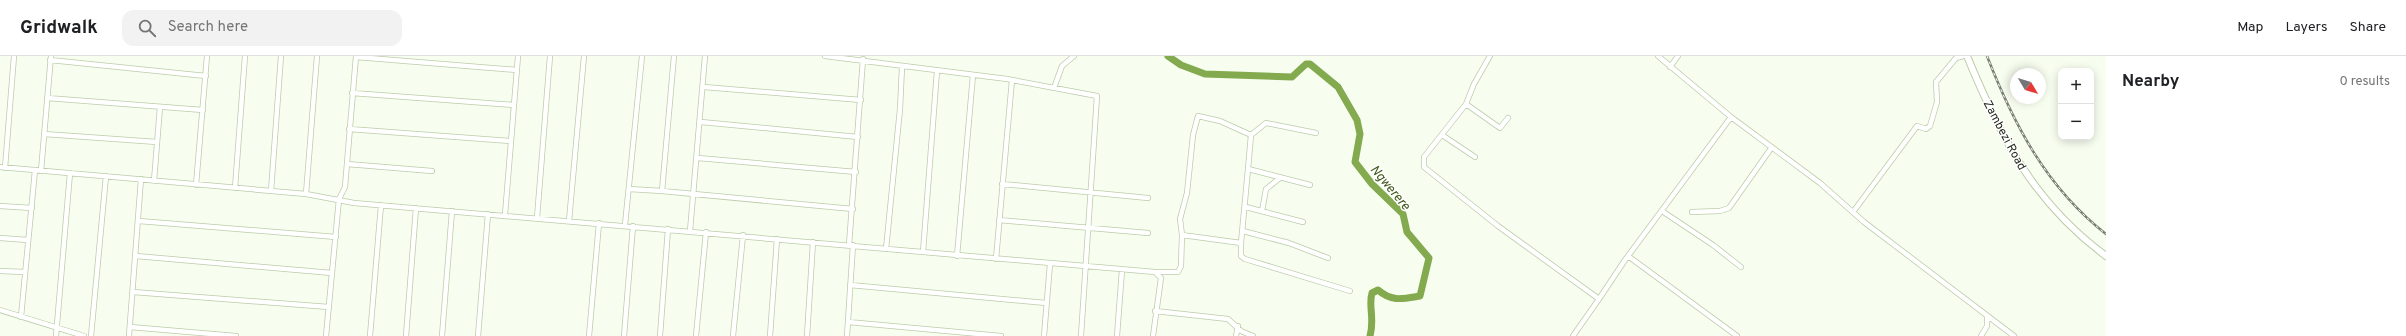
<!DOCTYPE html>
<meta charset="utf-8">
<style>
body{margin:0;font-family:Overpass,sans-serif;background:#f2f2f2;color:#202124}
.controls{position:absolute;right:12px;top:12px;display:grid;overflow:hidden;border-radius:8px;box-shadow:0 2px 10px #0003}
.controls button{width:36px;height:36px;display:grid;place-items:center;padding:0;border:0;border-bottom:1px solid #e0e0e0;background:#fff;color:#202124;font:20px sans-serif}
.compass{position:absolute;left:2010px;top:12px;width:36px;height:36px;border-radius:50%;background:#fff;box-shadow:0 2px 10px #0003;rotate:128deg}
.list{margin:0;padding:0;list-style:none}
h2{display:flex;justify-content:space-between;align-items:center;height:52px;margin:0;padding:0 16px;font-size:17px}
h2 small{font-size:13px;font-weight:400;color:#757577}
.icon{flex:none;width:22px;height:22px;fill:none;stroke:currentColor;stroke-width:2;stroke-linecap:round;stroke-linejoin:round}
.map{position:relative;flex:none;width:2106px;height:280px;overflow:hidden}
header{display:flex;align-items:center;gap:24px;box-sizing:border-box;height:56px;padding:0 20px;background:#fff;border-bottom:1px solid #e0e0e0}
header strong{font-size:19px}
nav{display:flex;gap:22px;margin-inline-start:auto;font-size:14px}
.search{width:280px;height:36px;background:#f2f2f2;display:flex;align-items:center;gap:10px;box-sizing:border-box;padding:0 14px;border-radius:12px;color:#757577;font-size:15px}
main{display:flex}
aside{flex:1;background:#fff}
.map>svg:first-child{display:block}
.lines{fill:none;stroke-linecap:round;stroke-linejoin:round}
.river{stroke:#84aa50;stroke-width:7}
.minor-casing{stroke:#bbcca9;stroke-width:6}
.secondary-casing{stroke:#bbcca9;stroke-width:8}
.minor{stroke:#fff;stroke-width:4.5}
.secondary{stroke:#fff;stroke-width:6}
.rail-casing{stroke:#797f72;stroke-width:2.5}
.rail{stroke:#fff;stroke-width:1;stroke-dasharray:3;stroke-linecap:butt}
.labels{text-anchor:middle;stroke-width:3;stroke-linejoin:round;paint-order:stroke}
.street-label{font-size:12px;fill:#252b1e;stroke:#fff}
.water-label{font-size:13px;font-style:italic;fill:#415a1b;stroke:#fff}
</style>
<header>
<strong>Gridwalk</strong>
<div class="search"><svg class="icon" aria-label="search" viewBox="0 0 24 24"><circle cx="10" cy="10" r="6"/><path d="M15 15l6 6"/></svg>Search here</div>
<nav><a>Map</a><a>Layers</a><a>Share</a></nav>
</header>
<main>
<div class="map">
<svg width="2106" height="280" viewBox="0 0 2106 280">
<rect width="100%" height="100%" fill="#f7fef0"/>
<g class="lines">
<!-- river -->
<path class="river" d="M 1168,0 L 1181,9 L 1205,18 L 1292,21 L 1306,8 L 1310,8 L 1338,31 L 1357,64 L 1360,78 L 1355,106 L 1372,128 L 1403,158 L 1407,176 L 1429,202 L 1420,240 C 1402,243 1392,246 1378,234 L 1372,237 C 1368,250 1375,262 1370,280"/>
<defs>
<path id="minor" d="M 825,0 L 1007,23 L 1097,40 L 1081,280
M 1490,0 L 1474,28 L 1466,48 L 1424,101 L 1424,111 L 1498,170 L 1599,243 L 1625,204 L 1731,61
M 1658,0 L 1731,61 L 1820,127 L 1864,166 L 2014,280
M 356,1 L 517,14
M 50,4 L 206,20
M 1670,11 L 1678,0
M 704,31 L 861,44
M 1054,32 L 1062,10 L 1074,0
M 352,37 L 514,49
M 47,42 L 203,54
M 1466,48 L 1500,72 L 1508,62
M 701,66 L 858,81
M 349,73 L 511,85
M 44,78 L 157,86
M 1442,79 L 1475,101
M 698,102 L 856,116
M 347,108 L 432,115
M 0,111 L 306,138 L 354,147 L 1155,216 L 1161,222 L 1153,280
M 5,112 L 14,0
M 1248,113 L 1251,79
M 41,115 L 51,0
M 154,125 L 160,51
M 1002,128 L 1148,142
M 196,129 L 207,0
M 235,132 L 245,0
M 629,133 L 662,135 L 674,0
M 271,135 L 281,0
M 662,135 L 853,153
M 306,138 L 317,0
M 0,150 L 32,152
M 1246,151 L 1303,166
M 1262,155 L 1266,133 L 1280,122
M 1662,155 L 1713,189 L 1741,211
M 1692,156 L 1720,155 L 1729,152 L 1772,91
M 1853,156 L 1917,70 L 1926,73 L 1930,70 L 1937,46 L 1936,26 L 1956,2 L 1963,0
M 505,159 L 518,0
M 537,162 L 550,0
M 999,164 L 1148,177
M 139,165 L 336,181
M 569,165 L 584,0
M 625,169 L 642,0
M 690,175 L 705,0
M 1243,175 L 1289,187 L 1328,202
M 1182,179 L 1180,163 L 1187,137 L 1193,79 L 1198,60 L 1220,65 L 1251,79 L 1266,67 L 1316,77
M 0,182 L 28,184
M 1241,187 L 1241,200 L 1245,203 L 1350,235
M 849,189 L 863,3
M 886,193 L 900,53 L 902,11
M 923,196 L 937,15
M 136,200 L 332,217
M 957,200 L 973,19
M 1628,200 L 1737,280
M 996,203 L 1012,24
M 0,215 L 25,216
M 1157,216 L 1178,216 L 1181,210 L 1182,179 L 1241,187 L 1248,113 L 1310,129
M 850,229 L 1046,247
M 133,236 L 329,251
M 0,254 L 84,280
M 1155,255 L 1228,263 L 1241,275 L 1253,280
M 21,261 L 35,114
M 848,266 L 1001,280
M 130,271 L 236,280
M 56,280 L 70,117
M 91,280 L 106,120
M 129,280 L 141,123
M 326,280 L 339,143 L 345,131 L 356,0
M 370,280 L 381,149
M 406,280 L 416,152
M 442,280 L 452,155
M 478,280 L 488,158
M 589,280 L 599,167
M 624,280 L 633,170
M 660,280 L 668,173
M 696,280 L 706,176
M 733,280 L 743,179
M 770,280 L 777,183
M 807,280 L 813,186
M 847,280 L 853,189
M 1044,280 L 1050,208
M 1117,280 L 1122,214
M 1236,280 L 1238,270
M 1573,280 L 1599,243
M 1981,280 L 1987,270 L 1987,261"/>
<path id="secondary" d="M 1967,0 C 2001,82 2033,146 2106,200"/>
</defs>
<!-- minor casing -->
<use href="#minor" class="minor-casing"/>
<!-- secondary casing -->
<use href="#secondary" class="secondary-casing"/>
<!-- minor -->
<use href="#minor" class="minor"/>
<!-- secondary -->
<use href="#secondary" class="secondary"/>
<defs>
<path id="rail" d="M 1987,0 C 2014,69 2047,132 2106,178"/>
</defs>
<!-- rail casing -->
<use href="#rail" class="rail-casing"/>
<!-- rail -->
<use href="#rail" class="rail"/>
</g>
<g class="labels">
<!-- street labels -->
<g class="street-label">
<text transform="translate(2005 79) rotate(62)" y="4">Zambezi Road</text>
</g>
<!-- water labels -->
<g class="water-label">
<text transform="translate(1391 131) rotate(50)" y="5">Ngwerere</text>
</g>
</g>
</svg>
<div class="controls">
<button>+</button>
<button>−</button>
</div>
<svg class="compass" viewBox="-18 -18 36 36"><path d="M0-13l5 13h-10z" fill="#e53935"/><path d="M0 13l5-13h-10z" fill="#757577"/></svg>
</div>
<aside>
<h2>Nearby<small>0 results</small></h2>
<ul class="list">
</ul>
</aside>
</main>
